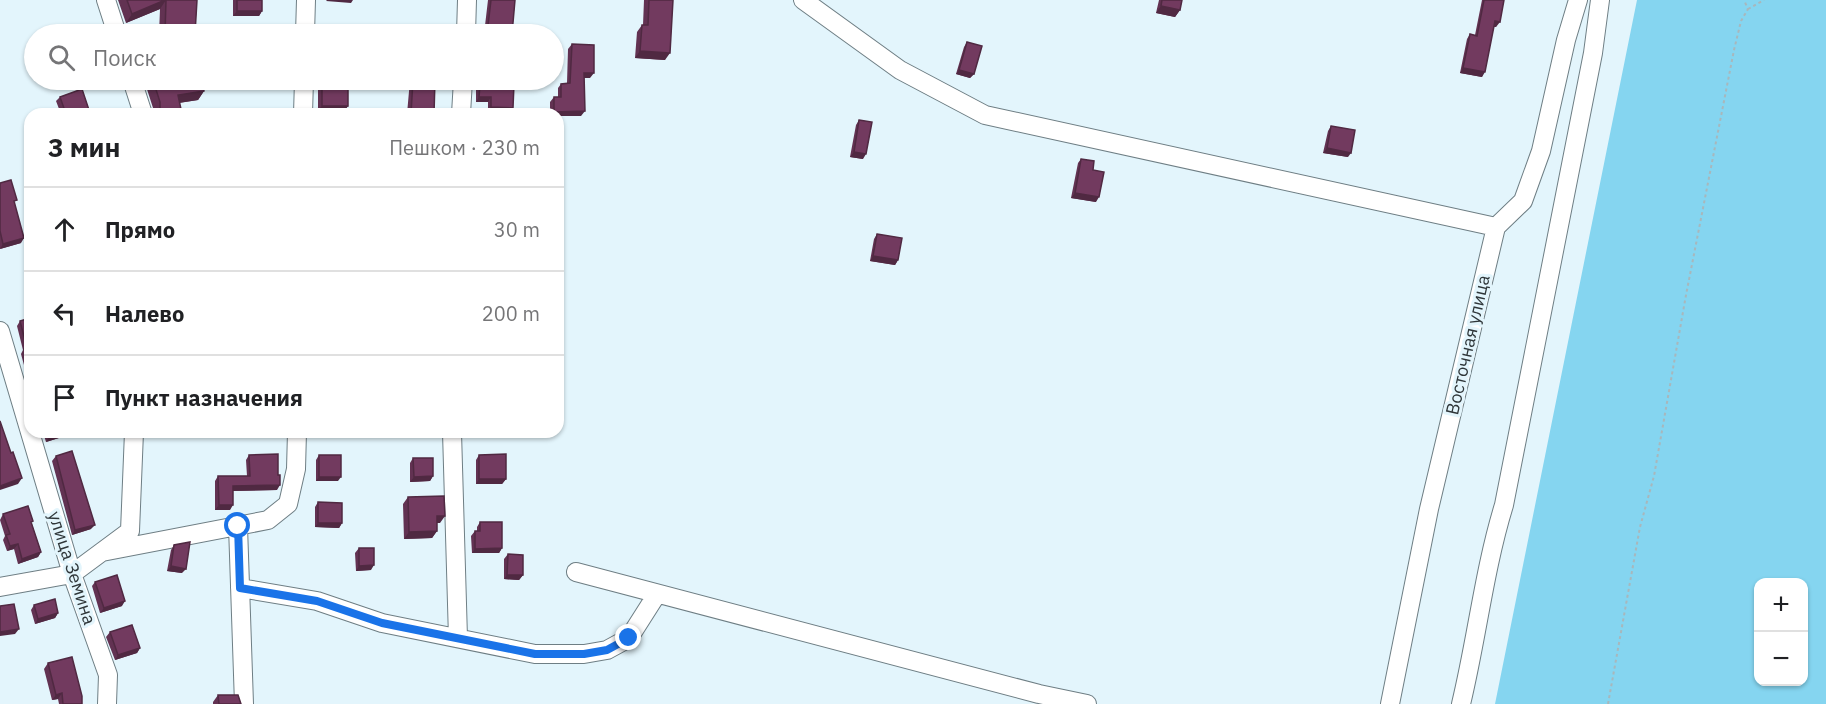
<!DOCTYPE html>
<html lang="ru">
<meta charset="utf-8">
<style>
body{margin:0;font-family:"IBM Plex Sans",sans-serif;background:#f6f6f6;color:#202124}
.controls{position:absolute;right:18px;bottom:18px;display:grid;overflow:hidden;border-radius:12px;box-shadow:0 2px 4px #0004}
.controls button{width:54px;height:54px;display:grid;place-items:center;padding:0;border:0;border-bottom:2px solid #e0e0e0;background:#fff;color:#202124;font:30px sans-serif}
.stop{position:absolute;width:18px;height:18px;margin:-14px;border:4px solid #1a73e8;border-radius:50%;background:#fff}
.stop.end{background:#1a73e8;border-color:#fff;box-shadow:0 2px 6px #0008}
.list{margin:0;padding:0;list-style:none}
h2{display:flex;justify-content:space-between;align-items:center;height:78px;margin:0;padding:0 24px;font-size:26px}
h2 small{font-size:20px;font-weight:400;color:#757577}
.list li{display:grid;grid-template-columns:39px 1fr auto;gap:18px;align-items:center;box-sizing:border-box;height:84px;padding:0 24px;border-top:2px solid #e0e0e0}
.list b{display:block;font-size:22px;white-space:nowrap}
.list em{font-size:20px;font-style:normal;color:#757577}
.icon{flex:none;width:33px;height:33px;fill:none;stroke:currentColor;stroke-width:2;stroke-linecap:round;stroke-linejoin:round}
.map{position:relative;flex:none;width:1826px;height:704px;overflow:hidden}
.search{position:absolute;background:#fff;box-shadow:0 2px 4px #0004;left:24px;top:24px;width:540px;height:66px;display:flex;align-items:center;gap:15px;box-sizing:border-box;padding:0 21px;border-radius:33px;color:#757577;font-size:22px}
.panel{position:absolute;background:#fff;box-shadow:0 2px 4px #0004;left:24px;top:108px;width:540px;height:330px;border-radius:18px}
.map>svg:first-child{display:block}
.green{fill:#85d5f0;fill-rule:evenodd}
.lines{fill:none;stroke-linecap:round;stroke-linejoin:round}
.minor-casing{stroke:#6e7e84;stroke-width:20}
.path{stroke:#a8b7bc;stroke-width:2;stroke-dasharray:3 3;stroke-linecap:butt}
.minor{stroke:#fff;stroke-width:18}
.wall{fill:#623252}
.shaded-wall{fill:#502942}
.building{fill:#723a5f;stroke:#502942;stroke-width:1.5}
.route{stroke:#1a73e8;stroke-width:8}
.labels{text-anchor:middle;stroke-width:6;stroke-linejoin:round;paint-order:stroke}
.street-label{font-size:18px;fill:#2f3639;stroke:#e3f5fc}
</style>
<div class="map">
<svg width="1826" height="704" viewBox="0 0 1826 704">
<rect width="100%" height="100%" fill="#e3f5fc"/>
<!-- green -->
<path class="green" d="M 1637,0 L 1826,0 L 1826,704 L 1495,704 ZM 1758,582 L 1804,582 L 1804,682 L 1758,682 Z"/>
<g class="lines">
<defs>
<path id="minor" d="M 106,0 L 117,34
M 803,0 L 900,70 L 985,115 L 1496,227
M 305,34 L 306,0
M 466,34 L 467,0
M 132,80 L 143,114
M 303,114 L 304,80
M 461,114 L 463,80
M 0,331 L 72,574 L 108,675 L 107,704
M 452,432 L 458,638
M 238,526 L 244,704
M 102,552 L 268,520 L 288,504 L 296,469 L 297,432
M 576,572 L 1039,694 L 1087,704
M 0,587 L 72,574 L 130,531 L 134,432
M 240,588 L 317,601 L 382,623 L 535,654 L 584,654 L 607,650 L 629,638 L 657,594
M 1390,704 L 1429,509 L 1496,227 L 1523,201 L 1541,151 L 1566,40 L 1578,0
M 1461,704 C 1477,638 1484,570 1504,505 L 1593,53 L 1600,0"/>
</defs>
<!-- minor casing -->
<use href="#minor" class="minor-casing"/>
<!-- path -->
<path class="path" d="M 1748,9 L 1764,0
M 1608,704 L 1640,527 L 1654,476 L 1686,295 L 1734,50 L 1741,21 L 1748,9 L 1744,0"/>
<!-- minor -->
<use href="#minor" class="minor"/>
</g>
<!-- wall -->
<path class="wall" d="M 118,0 L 197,0 L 195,34 L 159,34 L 160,9 L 126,23 Z
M 233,0 L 262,0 L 262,11 L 259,16 L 233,16 Z
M 488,0 L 515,0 L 512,34 L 484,34 Z
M 644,0 L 673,0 L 665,60 L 635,58 L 637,32 L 642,25 L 643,25 Z
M 1159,0 L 1182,0 L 1180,10 L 1175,17 L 1156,13 Z
M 1482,0 L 1504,0 L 1496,27 L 1494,27 L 1482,77 L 1460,73 L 1467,39 L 1470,34 L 1475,35 Z
M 967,42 L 974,74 L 970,78 L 956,74 L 964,47 Z
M 572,44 L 590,78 L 584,78 L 581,116 L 558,116 L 558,114 L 550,114 L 550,102 L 554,97 L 558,97 L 558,88 L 561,84 L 567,83 L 568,49 Z
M 144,80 L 201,80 L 204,91 L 198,100 L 179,103 L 182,114 L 154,114 L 154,111 Z
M 321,80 L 348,80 L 348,106 L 345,110 L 318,110 L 318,83 Z
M 410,80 L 435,80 L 434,114 L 407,114 Z
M 484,80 L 509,80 L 509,84 L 513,108 L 510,112 L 488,112 L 488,102 L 476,102 L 476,88 L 480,84 L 484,84 Z
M 60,97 L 90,114 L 61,114 L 56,101 Z
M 859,120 L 863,159 L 850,157 L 856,125 Z
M 1331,126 L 1348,157 L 1323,153 L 1328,131 Z
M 1081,159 L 1093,170 L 1096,202 L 1071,198 L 1078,163 Z
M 0,183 L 21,243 L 0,249 Z
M 877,234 L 898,260 L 895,265 L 870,261 L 874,239 Z
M 30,318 L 30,375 L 27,376 L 21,354 L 23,350 L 17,326 L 20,321 Z
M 43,432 L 78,432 L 46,442 Z
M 249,455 L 277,490 L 233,491 L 230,510 L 215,510 L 215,481 L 218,476 L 247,476 L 246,460 Z
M 319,455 L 338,481 L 316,481 L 316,460 Z
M 479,455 L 506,479 L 502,484 L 476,484 L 476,460 Z
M 56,456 L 91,529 L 72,535 L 52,461 Z
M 413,458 L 433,476 L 430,481 L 410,482 L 410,463 Z
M 408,497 L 440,523 L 437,523 L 437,531 L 432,538 L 404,539 L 403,504 Z
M 318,502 L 342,523 L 339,528 L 315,527 L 315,507 Z
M 3,514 L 32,524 L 41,552 L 38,557 L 18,564 L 14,549 L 7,551 L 3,540 L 5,536 L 0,520 Z
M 480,522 L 502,548 L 499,553 L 472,553 L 471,536 L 475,531 L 477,531 L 477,527 Z
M 174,545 L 182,573 L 167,571 L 171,550 Z
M 359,548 L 371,570 L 356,571 L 355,553 Z
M 508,554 L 523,575 L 519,580 L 504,579 L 504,559 Z
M 95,582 L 122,606 L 100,613 L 92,586 Z
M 34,605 L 58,613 L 55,618 L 35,624 L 31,610 Z
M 110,632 L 140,648 L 137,653 L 115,660 L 106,637 Z
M 48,663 L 82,704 L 59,704 L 58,699 L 52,700 L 44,669 Z
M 218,695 L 241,704 L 213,704 L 213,702 Z"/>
<!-- shaded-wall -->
<path class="shaded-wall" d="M 166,0 L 160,9 L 126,23 L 132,14 Z
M 327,0 L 353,0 L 351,3 L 326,1 Z
M 1161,6 L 1180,10 L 1175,17 L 1156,13 Z
M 237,11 L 262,11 L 259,16 L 233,16 Z
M 1495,21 L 1500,22 L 1496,27 L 1492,26 Z
M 640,51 L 670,53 L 665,60 L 635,58 Z
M 1463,68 L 1485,72 L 1482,77 L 1460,73 Z
M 959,70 L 974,74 L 970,78 L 956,74 Z
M 584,73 L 594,73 L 590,78 L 581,78 Z
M 204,91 L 198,100 L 171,104 L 178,95 Z
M 479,97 L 491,97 L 488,102 L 476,102 Z
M 322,106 L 348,106 L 345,110 L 318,110 Z
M 491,107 L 513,108 L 510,112 L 488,112 Z
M 585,111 L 581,116 L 558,116 L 558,114 L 552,114 L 554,112 Z
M 1327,148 L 1351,153 L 1348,157 L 1323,153 Z
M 854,152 L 866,154 L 863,159 L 850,157 Z
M 1075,193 L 1099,197 L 1096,202 L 1071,198 Z
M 24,238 L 21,243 L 0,249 L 3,244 Z
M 873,256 L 898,260 L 895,265 L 870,261 Z
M 60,432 L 78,432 L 46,442 L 51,434 Z
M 433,476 L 430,481 L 410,482 L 414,477 Z
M 319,477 L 341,477 L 338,481 L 316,481 Z
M 22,478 L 18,484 L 0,490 L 0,486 Z
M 479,479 L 506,479 L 502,484 L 476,484 Z
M 280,485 L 277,490 L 229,491 L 233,486 Z
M 219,505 L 233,505 L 230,510 L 215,510 Z
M 437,516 L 445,516 L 440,523 L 432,523 Z
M 318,523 L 342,523 L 339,528 L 315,527 Z
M 95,525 L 91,529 L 72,535 L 75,530 Z
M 437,531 L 432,538 L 404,539 L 409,532 Z
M 18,544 L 14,549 L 7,551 L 10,546 Z
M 502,548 L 499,553 L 472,553 L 475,549 Z
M 41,552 L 38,557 L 18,564 L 22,559 Z
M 374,565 L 371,570 L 356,571 L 359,566 Z
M 171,566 L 186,569 L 182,573 L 167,571 Z
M 507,575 L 523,575 L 519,580 L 504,579 Z
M 125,601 L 122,606 L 100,613 L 104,608 Z
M 58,613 L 55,618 L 35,624 L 38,619 Z
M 19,629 L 15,634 L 0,636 L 0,632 Z
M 140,648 L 137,653 L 115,660 L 118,655 Z
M 62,693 L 58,699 L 52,700 L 56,695 Z"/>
<!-- building -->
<path class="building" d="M 127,0 L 165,0 L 132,14 Z
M 166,0 L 197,0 L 195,34 L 165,34 Z
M 237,0 L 262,0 L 262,11 L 237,11 Z
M 491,0 L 515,0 L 512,34 L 487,34 Z
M 649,0 L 673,0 L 670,53 L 640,51 L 642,25 L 648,25 Z
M 1162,0 L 1182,0 L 1180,10 L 1161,6 Z
M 1484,0 L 1504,0 L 1500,22 L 1495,21 L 1485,72 L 1463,68 L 1470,34 L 1477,36 Z
M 323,31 L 350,32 L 350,34 L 322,34 Z
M 967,42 L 982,46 L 974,74 L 959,70 Z
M 572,44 L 594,45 L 594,73 L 584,73 L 585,111 L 554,112 L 554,97 L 561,97 L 561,84 L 570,83 Z
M 153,80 L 201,80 L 204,91 L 178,95 L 182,114 L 155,114 L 160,108 L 160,102 Z
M 322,80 L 348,80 L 348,106 L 322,106 Z
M 413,80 L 435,80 L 434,114 L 411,114 Z
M 488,80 L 509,80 L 509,84 L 514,84 L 513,108 L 491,107 L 491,97 L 479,97 L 480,84 L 487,84 Z
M 82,89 L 90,113 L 66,114 L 60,97 Z
M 859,120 L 872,122 L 866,154 L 854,152 Z
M 1331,126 L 1355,130 L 1351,153 L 1327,148 Z
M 1081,159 L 1094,161 L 1093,170 L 1104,172 L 1099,197 L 1075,193 Z
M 11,180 L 17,200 L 14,201 L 24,238 L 3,244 L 0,231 L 0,183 Z
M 877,234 L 902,238 L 898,260 L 873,256 Z
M 30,318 L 30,369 L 24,349 L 27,348 L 20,321 Z
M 0,421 L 11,453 L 13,452 L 22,478 L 0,486 Z
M 72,451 L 95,525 L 75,530 L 56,456 Z
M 278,454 L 278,475 L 280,475 L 280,485 L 233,486 L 233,505 L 219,505 L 218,476 L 250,476 L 249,455 Z
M 506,454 L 506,479 L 479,479 L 479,455 Z
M 319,455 L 341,455 L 341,477 L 319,477 Z
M 413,458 L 433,458 L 433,476 L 414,477 Z
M 444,496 L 445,516 L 437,516 L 437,531 L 409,532 L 408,497 Z
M 318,502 L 342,503 L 342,523 L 318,523 Z
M 28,506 L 33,521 L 31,522 L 41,552 L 22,559 L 18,544 L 10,546 L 6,535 L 10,534 L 3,514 Z
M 480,522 L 502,522 L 502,548 L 475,549 L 475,531 L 480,531 Z
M 190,542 L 186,569 L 171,566 L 174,545 Z
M 359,548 L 374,548 L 374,565 L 359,566 Z
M 508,554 L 523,555 L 523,575 L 507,575 Z
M 117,575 L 125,601 L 104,608 L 95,582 Z
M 55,599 L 58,613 L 38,619 L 34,605 Z
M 14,604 L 19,629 L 0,632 L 0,606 Z
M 132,625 L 140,648 L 118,655 L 110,632 Z
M 72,657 L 82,696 L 82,704 L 63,704 L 62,693 L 56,695 L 48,663 Z
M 218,695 L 238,695 L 241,704 L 219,704 Z"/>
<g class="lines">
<!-- route -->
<path class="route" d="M 238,526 L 240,588 L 317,601 L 382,623 L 535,654 L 584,654 L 607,650 L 629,638"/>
</g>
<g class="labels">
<!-- street labels -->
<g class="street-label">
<text transform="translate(1468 345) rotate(-77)" y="6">Восточная улица</text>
<text transform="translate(72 568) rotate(72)" y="6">улица Земина</text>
</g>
</g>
</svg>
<div class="controls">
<button>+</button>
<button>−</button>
</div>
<div class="stop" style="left:238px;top:526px"></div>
<div class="stop end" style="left:629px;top:638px"></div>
<div class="search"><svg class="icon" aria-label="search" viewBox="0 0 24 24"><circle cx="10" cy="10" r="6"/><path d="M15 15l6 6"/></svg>Поиск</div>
<section class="panel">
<h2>3 мин<small>Пешком · 230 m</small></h2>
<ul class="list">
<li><svg class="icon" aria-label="ahead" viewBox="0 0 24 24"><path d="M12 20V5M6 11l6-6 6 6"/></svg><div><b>Прямо</b></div><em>30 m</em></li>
<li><svg class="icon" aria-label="left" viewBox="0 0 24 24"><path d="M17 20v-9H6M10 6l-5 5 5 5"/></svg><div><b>Налево</b></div><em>200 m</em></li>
<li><svg class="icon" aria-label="arrive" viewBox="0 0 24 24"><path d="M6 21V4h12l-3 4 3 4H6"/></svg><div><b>Пункт назначения</b></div></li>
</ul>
</section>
</div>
